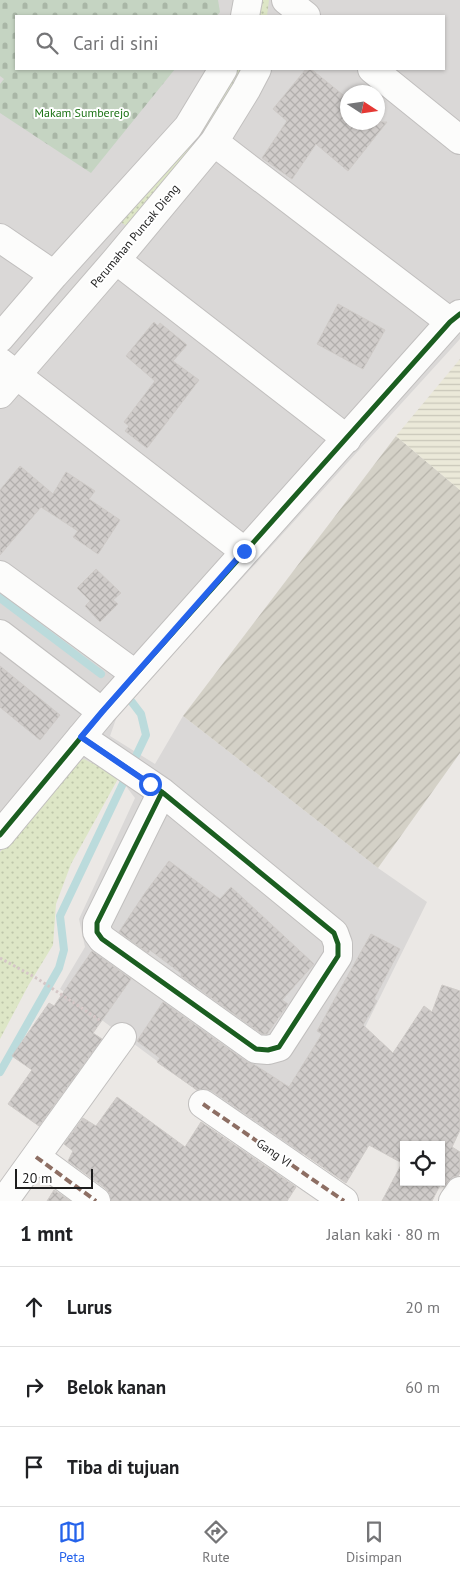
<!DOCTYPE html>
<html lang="id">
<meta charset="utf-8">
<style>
body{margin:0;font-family:"PT Sans",sans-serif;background:#f2f2f2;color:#202124}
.controls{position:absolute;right:15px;bottom:15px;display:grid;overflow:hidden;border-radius:0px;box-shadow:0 1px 4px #0004}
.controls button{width:45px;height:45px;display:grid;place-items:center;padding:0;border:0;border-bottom:1px solid #e0e0e0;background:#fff;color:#202124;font:25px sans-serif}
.compass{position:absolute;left:340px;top:85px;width:45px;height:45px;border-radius:50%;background:#fff;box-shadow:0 1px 4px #0004;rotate:102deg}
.scale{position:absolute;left:15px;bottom:12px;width:78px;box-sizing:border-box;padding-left:5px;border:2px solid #1d1d1d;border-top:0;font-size:14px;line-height:18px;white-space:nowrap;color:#1d1d1d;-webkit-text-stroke:4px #fff;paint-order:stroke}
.stop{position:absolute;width:15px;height:15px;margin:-11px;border:4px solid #2563eb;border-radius:50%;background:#fff}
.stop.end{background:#2563eb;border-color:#fff;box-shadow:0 1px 5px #0008}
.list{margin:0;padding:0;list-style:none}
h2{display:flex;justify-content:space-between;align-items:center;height:65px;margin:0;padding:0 20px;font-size:21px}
h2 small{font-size:16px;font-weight:400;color:#757577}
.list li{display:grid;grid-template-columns:32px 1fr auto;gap:15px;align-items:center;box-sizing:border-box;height:80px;padding:0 20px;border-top:1px solid #e0e0e0}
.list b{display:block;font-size:19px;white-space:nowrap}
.list em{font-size:16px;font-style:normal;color:#757577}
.icon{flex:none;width:28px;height:28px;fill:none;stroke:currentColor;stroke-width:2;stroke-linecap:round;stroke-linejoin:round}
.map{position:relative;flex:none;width:460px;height:1201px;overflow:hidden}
.search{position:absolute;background:#fff;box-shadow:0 1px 4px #0004;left:15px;right:15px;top:15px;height:55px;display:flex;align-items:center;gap:12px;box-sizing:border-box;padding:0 18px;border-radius:0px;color:#757577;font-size:19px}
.sheet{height:305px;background:#fff}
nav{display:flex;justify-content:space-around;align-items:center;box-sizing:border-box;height:70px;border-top:1px solid #e0e0e0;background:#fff;font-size:14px;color:#757577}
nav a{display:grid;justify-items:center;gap:2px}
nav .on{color:#2563eb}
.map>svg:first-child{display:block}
.residential{fill:#dad8d7;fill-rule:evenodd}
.construction{fill:url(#construction-furrows)}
.farmland{fill:url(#farmland-rules)}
.grass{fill:url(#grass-dots)}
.cemetery{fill:url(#cemetery-stones)}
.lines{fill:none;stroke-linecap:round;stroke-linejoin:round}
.stream{stroke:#bbdbdc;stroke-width:8}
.building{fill:url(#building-cross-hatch);stroke:#cecac7;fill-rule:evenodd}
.minor-casing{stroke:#c1bfbe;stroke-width:30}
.tertiary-casing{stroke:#c1bfbe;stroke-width:30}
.path{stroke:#d5c7c7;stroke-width:3;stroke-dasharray:2.5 2.5;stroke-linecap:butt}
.minor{stroke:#fcfcfb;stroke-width:28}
.tertiary{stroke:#fcfcfb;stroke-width:28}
.quiet{stroke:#8d6e63;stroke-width:4;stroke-dasharray:8 4;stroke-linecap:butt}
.cycleway-casing{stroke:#fff;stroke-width:8}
.cycleway{stroke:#1b5e20;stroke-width:5}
.route{stroke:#2563eb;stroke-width:6}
.labels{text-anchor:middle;stroke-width:4;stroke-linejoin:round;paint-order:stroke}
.park-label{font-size:12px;fill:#1a7213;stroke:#fff}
.street-label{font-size:12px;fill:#1d1d1d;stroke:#fff}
</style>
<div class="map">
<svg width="460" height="1201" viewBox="0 0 460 1201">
<defs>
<pattern id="construction-furrows" width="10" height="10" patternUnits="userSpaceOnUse" patternTransform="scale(1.25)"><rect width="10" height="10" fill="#d4d1c7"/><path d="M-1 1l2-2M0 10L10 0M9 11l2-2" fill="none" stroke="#b6b3aa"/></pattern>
<pattern id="farmland-rules" width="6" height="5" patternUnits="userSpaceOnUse" patternTransform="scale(1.25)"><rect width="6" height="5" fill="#ebe9d9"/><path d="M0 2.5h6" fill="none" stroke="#c9c7ba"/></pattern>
<pattern id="grass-dots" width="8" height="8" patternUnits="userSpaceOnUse" patternTransform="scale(1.25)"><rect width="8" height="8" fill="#dde6c6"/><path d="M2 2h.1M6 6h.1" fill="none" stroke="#bdc5aa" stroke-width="1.8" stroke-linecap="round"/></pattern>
<pattern id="cemetery-stones" width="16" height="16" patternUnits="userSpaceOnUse" patternTransform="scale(1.25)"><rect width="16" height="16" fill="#c5d4c2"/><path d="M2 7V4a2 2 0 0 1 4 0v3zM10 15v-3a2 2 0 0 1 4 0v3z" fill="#a9b6a6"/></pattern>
<pattern id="building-cross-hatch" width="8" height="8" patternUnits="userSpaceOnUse" patternTransform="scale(1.25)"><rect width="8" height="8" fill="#d0ccca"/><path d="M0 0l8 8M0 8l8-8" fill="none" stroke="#b2afad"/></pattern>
</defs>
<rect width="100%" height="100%" fill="#ebe8e5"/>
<!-- residential -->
<path class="residential" d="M 0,0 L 460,0 L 460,339 L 117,716 L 110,736 L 155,764 L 183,716 L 378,868 L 427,902 L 297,1165 L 60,989 L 85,947 L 79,919 L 135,798 L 119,777 L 73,763 L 0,852 ZM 16,16 L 444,16 L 444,69 L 16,69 ZM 348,92 L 378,92 L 378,122 L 348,122 Z"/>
<!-- construction -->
<path class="construction" d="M 396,436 L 460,490 L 460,753 L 378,868 L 183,716 Z"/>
<!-- farmland -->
<path class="farmland" d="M 460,359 L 460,490 L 396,436 Z"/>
<!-- grass -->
<path class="grass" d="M 258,0 L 269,0 L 267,16 L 257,16 Z
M 234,69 L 245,69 L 223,110 L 133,223 L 127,226 L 122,223 L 121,217 Z
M 84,759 L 119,777 L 71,864 L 56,904 L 53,945 L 28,986 L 0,1039 L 0,852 L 73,763 Z"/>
<!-- cemetery -->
<path class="cemetery" d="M 0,0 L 218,0 L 220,12 L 217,16 L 16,16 L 16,69 L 175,69 L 91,173 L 0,113 L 0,84 L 4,79 L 0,76 Z"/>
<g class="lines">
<!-- stream -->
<path class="stream" d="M 0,598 L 101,674
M 0,1072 L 59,968 L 64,950 L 60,916 L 146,735 L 141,714 L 128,697"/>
</g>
<!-- building -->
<path class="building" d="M 306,69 L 311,69 L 348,99 L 348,122 L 387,122 L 348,171 L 316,144 L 292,179 L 262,158 L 287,121 L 273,109 Z
M 338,304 L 385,330 L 363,369 L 317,344 Z
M 154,322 L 158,326 L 160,323 L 187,345 L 173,361 L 199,380 L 147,448 L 125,431 L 129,426 L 124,422 L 155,381 L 126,356 Z
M 20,466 L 53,494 L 66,472 L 95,491 L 89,499 L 120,520 L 98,554 L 73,537 L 78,531 L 41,507 L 0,555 L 0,490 Z
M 96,569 L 121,593 L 113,600 L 118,604 L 100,622 L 85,606 L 90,601 L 77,588 Z
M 0,666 L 60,715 L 40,740 L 0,707 Z
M 169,861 L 220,899 L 231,887 L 314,964 L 282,1000 L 288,1004 L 267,1034 L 262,1034 L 181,976 L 182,974 L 150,950 L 148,953 L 119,932 L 145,893 Z
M 371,934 L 400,949 L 374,999 L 377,1001 L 363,1025 L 393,1053 L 424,1006 L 432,1012 L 442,985 L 460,991 L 460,1130 L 452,1147 L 460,1152 L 460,1173 L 458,1176 L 453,1177 L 448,1182 L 444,1187 L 440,1185 L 432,1201 L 382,1201 L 402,1163 L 369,1145 L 346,1183 L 212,1091 L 205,1089 L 197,1090 L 157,1062 L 160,1058 L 137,1041 L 163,1002 L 247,1062 L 255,1065 L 289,1087 L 322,1034 L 317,1031 ZM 404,1145 L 441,1145 L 441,1182 L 404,1182 Z
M 92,951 L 131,979 L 93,1033 L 102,1039 L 39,1126 L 8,1104 L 32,1070 L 12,1056 L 49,1003 L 54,1006 Z
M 117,1097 L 185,1147 L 201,1122 L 296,1187 L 287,1201 L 111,1201 L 110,1194 L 105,1188 L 68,1161 L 73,1151 L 64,1144 L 83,1118 L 96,1126 Z
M 54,1190 L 70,1201 L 47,1201 Z"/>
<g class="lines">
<defs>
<path id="minor" d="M 286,0 L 306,16
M 245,16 L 248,0
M 372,69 L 460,140
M 214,142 L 450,322
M 0,238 L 54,275
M 116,260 L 347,439
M 0,338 L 54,275 L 188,127 L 223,69
M 0,362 L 244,551
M 0,394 L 116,260 L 214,142 L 246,90 L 257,69
M 0,575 L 135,674
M 0,634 L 102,712
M 81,737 L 162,792 L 334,933 L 338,944 L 338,956 L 279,1047 L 268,1050 L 256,1049 L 102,939 L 97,932 L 97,923 L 162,792
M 0,835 L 102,712 L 450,322 L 460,314
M 203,1104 L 344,1201
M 36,1157 L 96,1201
M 4,1201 L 122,1037"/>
<path id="tertiary" d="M 453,1201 L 460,1191"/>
</defs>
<!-- minor casing -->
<use href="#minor" class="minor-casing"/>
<!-- tertiary casing -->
<use href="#tertiary" class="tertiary-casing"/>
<!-- path -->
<path class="path" d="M 0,958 L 38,979 L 101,1021"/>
<!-- minor -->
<use href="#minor" class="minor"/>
<!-- tertiary -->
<use href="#tertiary" class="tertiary"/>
<!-- quiet -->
<path class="quiet" d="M 203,1104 L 344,1201
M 36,1157 L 96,1201"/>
<defs>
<path id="cycleway" d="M 81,737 L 162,792 L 334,933 L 338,944 L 338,956 L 279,1047 L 268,1050 L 256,1049 L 102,939 L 97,932 L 97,923 L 162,792
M 0,835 L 102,712 L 450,322 L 460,314"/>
</defs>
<!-- cycleway casing -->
<use href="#cycleway" class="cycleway-casing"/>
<!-- cycleway -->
<use href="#cycleway" class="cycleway"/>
</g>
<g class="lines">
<!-- route -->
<path class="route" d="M 150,784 L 81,737 L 102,712 L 244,551"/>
</g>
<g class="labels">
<!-- park labels -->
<g class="park-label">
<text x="82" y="117">Makam Sumberejo</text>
</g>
<!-- street labels -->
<g class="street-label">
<text transform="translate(135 236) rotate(-50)" y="4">Perumahan Puncak Dieng</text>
<text transform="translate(274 1153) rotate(35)" y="4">Gang VI</text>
</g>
</g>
</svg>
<div class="controls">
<button><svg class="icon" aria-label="locate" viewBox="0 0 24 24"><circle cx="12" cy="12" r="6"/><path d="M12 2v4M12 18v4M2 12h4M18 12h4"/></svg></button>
</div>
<svg class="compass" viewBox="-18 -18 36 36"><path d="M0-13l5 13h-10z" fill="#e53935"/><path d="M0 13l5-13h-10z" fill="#757577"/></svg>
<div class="scale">20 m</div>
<div class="stop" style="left:150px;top:784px"></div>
<div class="stop end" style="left:244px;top:551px"></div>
<div class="search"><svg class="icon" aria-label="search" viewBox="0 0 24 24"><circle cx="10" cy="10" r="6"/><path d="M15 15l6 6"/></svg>Cari di sini</div>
</div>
<section class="sheet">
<h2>1 mnt<small>Jalan kaki · 80 m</small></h2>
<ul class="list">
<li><svg class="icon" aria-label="ahead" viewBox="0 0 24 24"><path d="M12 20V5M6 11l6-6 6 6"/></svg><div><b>Lurus</b></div><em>20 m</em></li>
<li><svg class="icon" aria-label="right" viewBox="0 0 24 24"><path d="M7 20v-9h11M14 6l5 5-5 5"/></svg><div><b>Belok kanan</b></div><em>60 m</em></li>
<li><svg class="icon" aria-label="arrive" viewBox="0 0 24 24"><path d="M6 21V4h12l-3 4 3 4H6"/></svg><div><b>Tiba di tujuan</b></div></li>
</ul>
</section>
<nav>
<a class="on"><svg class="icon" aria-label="map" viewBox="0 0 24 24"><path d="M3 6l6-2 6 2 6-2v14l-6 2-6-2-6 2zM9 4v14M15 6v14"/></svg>Peta</a>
<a><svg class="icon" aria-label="directions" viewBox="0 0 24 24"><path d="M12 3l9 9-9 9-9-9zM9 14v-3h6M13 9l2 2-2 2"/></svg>Rute</a>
<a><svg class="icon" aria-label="saved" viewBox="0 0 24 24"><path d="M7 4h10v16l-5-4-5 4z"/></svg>Disimpan</a>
</nav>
